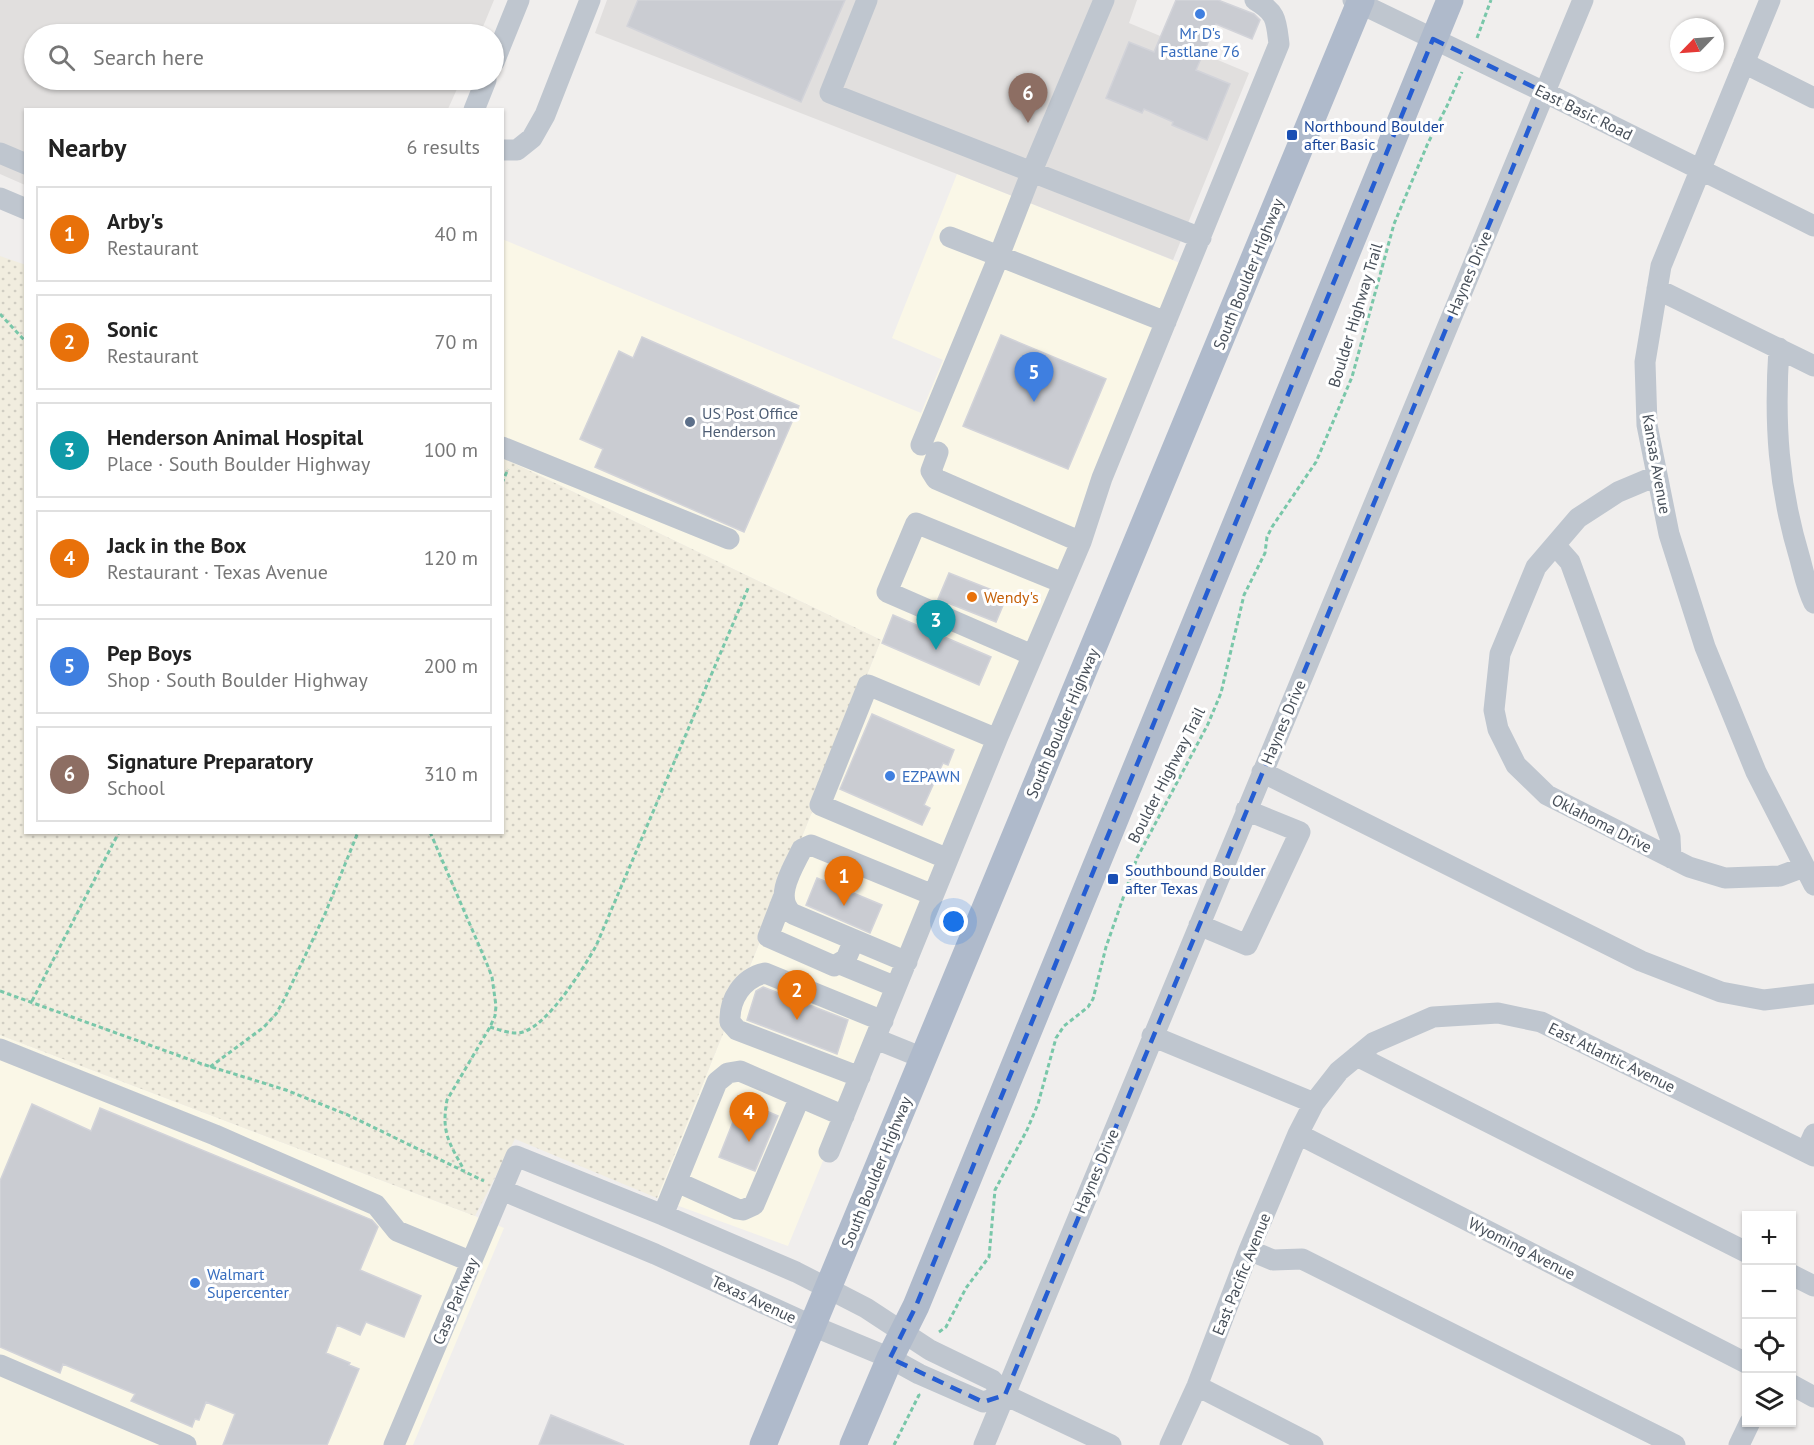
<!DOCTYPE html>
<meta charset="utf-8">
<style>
body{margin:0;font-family:"PT Sans",sans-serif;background:#f2f2f2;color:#222}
.controls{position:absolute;right:18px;bottom:18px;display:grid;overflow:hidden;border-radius:0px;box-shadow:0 2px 4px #0004}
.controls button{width:54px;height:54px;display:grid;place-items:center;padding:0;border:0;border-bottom:2px solid #e0e0e0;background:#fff;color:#222;font:30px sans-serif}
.compass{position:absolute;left:1670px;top:18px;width:54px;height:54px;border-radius:50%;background:#fff;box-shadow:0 2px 4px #0004;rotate:245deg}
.you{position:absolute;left:954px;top:922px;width:21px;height:21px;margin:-15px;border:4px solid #fff;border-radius:50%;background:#1a73e8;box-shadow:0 0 0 9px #1a73e833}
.badge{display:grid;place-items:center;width:39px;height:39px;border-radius:50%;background:#0f766e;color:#fff;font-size:20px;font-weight:700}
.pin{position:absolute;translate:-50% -50px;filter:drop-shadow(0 2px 3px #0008)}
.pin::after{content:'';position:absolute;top:32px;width:21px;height:18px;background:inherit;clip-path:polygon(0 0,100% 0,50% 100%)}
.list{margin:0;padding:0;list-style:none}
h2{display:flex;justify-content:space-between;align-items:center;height:78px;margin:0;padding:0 24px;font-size:26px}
h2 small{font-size:20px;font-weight:400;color:#767676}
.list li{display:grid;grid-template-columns:39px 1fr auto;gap:18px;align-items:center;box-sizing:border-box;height:96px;margin:0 12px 12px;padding:0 12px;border:2px solid #e0e0e0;border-radius:0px}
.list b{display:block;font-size:22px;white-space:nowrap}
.list p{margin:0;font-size:20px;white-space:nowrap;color:#767676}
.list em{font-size:20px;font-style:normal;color:#767676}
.icon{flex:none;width:33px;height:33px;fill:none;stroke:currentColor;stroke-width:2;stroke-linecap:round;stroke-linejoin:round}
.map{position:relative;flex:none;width:1814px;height:1445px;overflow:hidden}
.search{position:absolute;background:#fff;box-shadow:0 2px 4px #0004;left:24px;top:24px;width:480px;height:66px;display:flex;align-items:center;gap:15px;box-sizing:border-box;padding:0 21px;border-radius:33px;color:#767676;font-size:22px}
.panel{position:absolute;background:#fff;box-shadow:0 2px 4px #0004;left:24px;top:108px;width:480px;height:726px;border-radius:0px}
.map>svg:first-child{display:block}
.commercial{fill:#faf7e7}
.education{fill:#e1dfde}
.sand{fill:url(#sand-dots)}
.building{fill:#caccd2;stroke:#d2d3d9;stroke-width:1.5}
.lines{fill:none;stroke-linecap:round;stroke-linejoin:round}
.path{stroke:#79c7a9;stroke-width:3;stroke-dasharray:4.5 3;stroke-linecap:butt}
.minor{stroke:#bfc6cf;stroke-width:21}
.major{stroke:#afbacb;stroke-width:27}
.marked{fill:none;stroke:#255dd2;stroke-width:4.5;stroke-dasharray:12 8;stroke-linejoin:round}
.shop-dot{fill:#3f7fe0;stroke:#fff;stroke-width:2}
.transit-dot{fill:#1a4fb4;stroke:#fff;stroke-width:2}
.service-dot{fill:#5c6f8a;stroke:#fff;stroke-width:2}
.food-dot{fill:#e8710a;stroke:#fff;stroke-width:2}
.labels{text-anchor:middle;stroke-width:6;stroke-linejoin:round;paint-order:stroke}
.shop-label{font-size:16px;fill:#366cbe;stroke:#fff;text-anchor:start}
.street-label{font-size:16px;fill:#474f59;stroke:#fff}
.transit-label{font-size:16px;fill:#164399;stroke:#fff;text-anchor:start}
.service-label{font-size:16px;fill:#4e5e75;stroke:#fff;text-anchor:start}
.food-label{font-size:16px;fill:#c56008;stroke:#fff;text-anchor:start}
</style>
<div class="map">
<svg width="1814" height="1445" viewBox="0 0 1814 1445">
<defs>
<pattern id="sand-dots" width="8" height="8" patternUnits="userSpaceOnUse" patternTransform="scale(1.5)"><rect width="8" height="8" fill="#f1eddf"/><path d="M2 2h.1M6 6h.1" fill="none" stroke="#d0cdc2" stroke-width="1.8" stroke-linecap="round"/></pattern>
</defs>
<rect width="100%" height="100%" fill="#f0eeed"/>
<!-- commercial -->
<path class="commercial" d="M 957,174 L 1190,267 L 788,1246 L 657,1198 L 881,640 L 503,458 L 502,239 L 921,413 L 943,360 L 892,338 Z
M 0,1035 L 475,1216 L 504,1228 L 413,1445 L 0,1445 Z"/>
<!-- education -->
<path class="education" d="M 0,0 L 494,0 L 480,34 L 34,34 L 34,80 L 461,80 L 448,109 L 26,110 L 25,185 L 0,174 Z
M 607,0 L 1137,0 L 1129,23 L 1249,73 L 1173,260 L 957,174 L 595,33 Z"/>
<!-- sand -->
<path class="sand" d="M 0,256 L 26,265 L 26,832 L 502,832 L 503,458 L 881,640 L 657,1198 L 515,1139 L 475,1216 L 0,1035 Z"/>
<!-- building -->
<path class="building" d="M 638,0 L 845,0 L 801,102 L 627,26 Z
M 1176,0 L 1218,0 L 1254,14 L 1260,20 L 1252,39 L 1216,24 L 1196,70 L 1230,84 L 1207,140 L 1172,125 L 1173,122 L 1144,109 L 1142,113 L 1106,98 L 1129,42 L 1154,52 Z
M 1001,335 L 1106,379 L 1068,469 L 963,426 Z
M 642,337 L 799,406 L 744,532 L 595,467 L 603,449 L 580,439 L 619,351 L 633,358 Z
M 949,573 L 1007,596 L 996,622 L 938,599 Z
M 893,615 L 991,657 L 979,685 L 882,643 Z
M 872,714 L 954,750 L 948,765 L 943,763 L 924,805 L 930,808 L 922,825 L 840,789 Z
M 817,878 L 882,905 L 870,933 L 806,905 Z
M 763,987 L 848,1020 L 837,1054 L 747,1020 L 756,991 Z
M 32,1104 L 91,1131 L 100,1108 L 372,1220 L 378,1227 L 360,1270 L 421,1296 L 404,1337 L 366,1322 L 360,1335 L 337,1325 L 326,1353 L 350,1363 L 349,1365 L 359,1369 L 327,1445 L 223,1445 L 235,1414 L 206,1402 L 199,1420 L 195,1419 L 192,1427 L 131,1401 L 135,1394 L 63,1364 L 60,1373 L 0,1347 L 0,1181 Z
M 757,1107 L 778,1116 L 755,1171 L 719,1157 L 733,1122 L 748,1128 Z
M 551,1415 L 624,1445 L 539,1445 Z"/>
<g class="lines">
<!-- path -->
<path class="path" d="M 1477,38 L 1491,0
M 0,314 L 26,342
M 502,483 L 508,469
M 430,832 L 487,964 L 492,977 L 496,1006 L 495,1016 L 490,1027 L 447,1100 C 441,1133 449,1142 464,1170
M 0,991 L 202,1064 L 286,1090 L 348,1115 L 484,1181
M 32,1001 L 119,832
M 490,1027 C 500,1030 513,1035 523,1032 C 549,1024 583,969 596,946 L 749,586
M 210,1067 L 264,1027 L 276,1014 L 285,998 L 325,914 L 358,832
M 939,1332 L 946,1327 L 966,1288 L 989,1257 L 995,1190 L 1027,1130 L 1038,1104 L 1056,1038 L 1064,1026 L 1088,1007 L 1093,999 L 1106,947 L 1137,858 L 1208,724 L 1221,693 L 1244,595 L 1265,553 L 1267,537 L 1272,527 L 1316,462 L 1352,377 L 1394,224 L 1428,143 L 1447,106 L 1462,72
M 894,1445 L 919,1395 L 918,1393"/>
<!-- minor -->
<path class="minor" d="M 867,0 L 830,93 L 1201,238
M 1104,0 L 1032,171 L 999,256 L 1166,322
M 1353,0 L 1544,92 L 1814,226
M 1770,0 L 1661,266 L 1645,362 L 1647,425 L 1669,534 L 1705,647 L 1756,772 L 1814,885
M 494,62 L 519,0
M 1744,63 L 1814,98
M 474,110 L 486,80
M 502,150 L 517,150 L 532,138 L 545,115 L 590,0
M 0,153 L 26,164
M 0,198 L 26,209
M 1657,289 L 1814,366
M 1779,348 C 1774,423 1778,486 1800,559 C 1804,574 1807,589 1814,603
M 921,445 L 999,256 L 950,237
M 502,447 L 729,539
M 938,452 L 931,471 L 936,479 L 1081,542 L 1102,478 L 1279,44 C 1276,20 1277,13 1255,0
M 1656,476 L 1618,492 L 1578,518 L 1536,567 L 1500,654 L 1494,710 L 1498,729 L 1516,765 L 1547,795 L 1689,867 L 1725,878 L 1780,876 L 1804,867
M 1555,545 L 1570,562 L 1670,837 L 1671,858
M 1032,655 L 887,592 L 916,523 L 1063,583
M 997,739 L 948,859 L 820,805 L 868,685 L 997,739 L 1081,542
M 1262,772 L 1641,961 L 1721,992 L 1764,1000 L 1814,994
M 783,898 L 768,937 L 834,966 L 846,959 L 854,940
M 1199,925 L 1247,945 L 1300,832 L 1246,810
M 907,962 L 793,914 C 772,899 794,866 802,849 L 811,845 L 933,895
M 840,964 L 896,987
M 1152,1036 L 1314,1103
M 876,1039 L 923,1058
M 0,1049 L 215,1135 L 376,1205 L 397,1231 L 472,1262
M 1357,1056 L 1746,1252
M 860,1077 L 737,1030 L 730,1022 C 729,1000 742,978 765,973 L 883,1021
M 1298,1134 L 1746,1363
M 829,1152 L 948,859
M 1806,1152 L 1814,1134
M 677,1182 L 737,1209 L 743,1210 L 754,1205 L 800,1097
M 502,1190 L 655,1254 L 813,1326 L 890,1358 L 919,1374 L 983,1402 L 1005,1395
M 663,1215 L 717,1082 L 728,1073 L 740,1071 L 844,1116
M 1249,1250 L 1273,1260 L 1302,1259 L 1675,1445
M 1792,1275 L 1814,1286
M 0,1365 L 186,1445
M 1792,1385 L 1814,1397
M 1197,1386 L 1313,1445
M 394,1445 L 516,1156 L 663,1215 L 796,1272 L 866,1308 L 930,1350 L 992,1380 L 1005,1395 L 1111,1445
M 984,1445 L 1583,0
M 1170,1445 L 1197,1386 L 1249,1250 L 1298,1134 L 1314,1103 L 1339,1071 L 1373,1043 L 1433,1017 L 1498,1013 L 1541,1022 L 1814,1156
M 1739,1445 L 1750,1422"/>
<!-- major -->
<path class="major" d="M 763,1445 L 1361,0
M 853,1445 L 890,1358 L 916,1306 L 1450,0"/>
</g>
<!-- marked area -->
<path class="marked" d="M 1433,39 L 1544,92 L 1005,1395 L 983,1402 L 890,1358 L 916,1306 Z"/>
<!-- markers -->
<g class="shop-dot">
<circle cx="1200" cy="14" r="6"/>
<circle cx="890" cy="776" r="6"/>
<circle cx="195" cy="1283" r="6"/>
</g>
<g class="transit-dot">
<rect x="1286" y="129" width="12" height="12" rx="3"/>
<rect x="1107" y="873" width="12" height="12" rx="3"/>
</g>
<circle class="service-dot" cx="690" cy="422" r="6"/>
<circle class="food-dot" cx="972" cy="597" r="6"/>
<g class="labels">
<!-- shop labels -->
<g class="shop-label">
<text x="1200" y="39" text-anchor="middle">Mr D's<tspan x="1200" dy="18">Fastlane 76</tspan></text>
<text x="902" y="782">EZPAWN</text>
<text x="207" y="1280">Walmart<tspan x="207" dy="18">Supercenter</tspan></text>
</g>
<!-- street labels -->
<g class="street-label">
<text transform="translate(1584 112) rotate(26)" y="6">East Basic Road</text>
<text transform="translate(1469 273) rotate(-67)" y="6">Haynes Drive</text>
<text transform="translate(1248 274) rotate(-68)" y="6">South Boulder Highway</text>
<text transform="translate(1355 315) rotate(-73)" y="6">Boulder Highway Trail</text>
<text transform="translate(1657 464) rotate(80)" y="6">Kansas Avenue</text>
<text transform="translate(1283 722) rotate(-67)" y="6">Haynes Drive</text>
<text transform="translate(1062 723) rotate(-67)" y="6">South Boulder Highway</text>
<text transform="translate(1166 775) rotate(-63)" y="6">Boulder Highway Trail</text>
<text transform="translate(1602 823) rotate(27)" y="6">Oklahoma Drive</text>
<text transform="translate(1612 1057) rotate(26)" y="6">East Atlantic Avenue</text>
<text transform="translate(1096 1171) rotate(-67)" y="6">Haynes Drive</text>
<text transform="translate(876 1172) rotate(-68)" y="6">South Boulder Highway</text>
<text transform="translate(1522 1248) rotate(27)" y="6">Wyoming Avenue</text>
<text transform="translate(1241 1274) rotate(-68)" y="6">East Pacific Avenue</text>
<text transform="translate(754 1299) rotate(25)" y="6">Texas Avenue</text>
<text transform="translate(455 1301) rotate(-67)" y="6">Case Parkway</text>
</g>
<!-- transit labels -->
<g class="transit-label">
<text x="1304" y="132">Northbound Boulder<tspan x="1304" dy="18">after Basic</tspan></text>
<text x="1125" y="876">Southbound Boulder<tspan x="1125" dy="18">after Texas</tspan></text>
</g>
<!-- service labels -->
<g class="service-label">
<text x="702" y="419">US Post Office<tspan x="702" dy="18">Henderson</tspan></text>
</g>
<!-- food labels -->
<g class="food-label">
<text x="984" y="603">Wendy's</text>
</g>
</g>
</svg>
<div class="controls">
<button>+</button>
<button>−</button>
<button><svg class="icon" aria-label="locate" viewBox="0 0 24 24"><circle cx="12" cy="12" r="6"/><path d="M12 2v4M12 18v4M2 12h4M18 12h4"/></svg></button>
<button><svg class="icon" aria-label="layers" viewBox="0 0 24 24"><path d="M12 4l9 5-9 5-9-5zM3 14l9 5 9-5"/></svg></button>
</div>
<svg class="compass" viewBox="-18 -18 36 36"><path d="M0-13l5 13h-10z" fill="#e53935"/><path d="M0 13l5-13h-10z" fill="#767676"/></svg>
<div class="you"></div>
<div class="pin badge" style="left:844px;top:906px;background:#e8710a">1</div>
<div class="pin badge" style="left:797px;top:1020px;background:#e8710a">2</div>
<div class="pin badge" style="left:936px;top:650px;background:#0f9aa8">3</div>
<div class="pin badge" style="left:749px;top:1142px;background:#e8710a">4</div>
<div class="pin badge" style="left:1034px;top:402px;background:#3f7fe0">5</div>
<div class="pin badge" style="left:1028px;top:123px;background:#8d6e63">6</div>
<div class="search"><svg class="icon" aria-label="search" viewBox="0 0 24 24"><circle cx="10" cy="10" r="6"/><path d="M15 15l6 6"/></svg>Search here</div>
<section class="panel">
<h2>Nearby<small>6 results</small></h2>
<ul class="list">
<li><span class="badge" style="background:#e8710a">1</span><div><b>Arby's</b><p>Restaurant</p></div><em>40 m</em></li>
<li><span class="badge" style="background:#e8710a">2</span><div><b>Sonic</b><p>Restaurant</p></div><em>70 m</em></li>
<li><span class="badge" style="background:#0f9aa8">3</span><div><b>Henderson Animal Hospital</b><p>Place · South Boulder Highway</p></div><em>100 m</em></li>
<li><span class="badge" style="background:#e8710a">4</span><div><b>Jack in the Box</b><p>Restaurant · Texas Avenue</p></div><em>120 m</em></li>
<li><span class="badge" style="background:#3f7fe0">5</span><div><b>Pep Boys</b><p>Shop · South Boulder Highway</p></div><em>200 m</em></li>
<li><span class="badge" style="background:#8d6e63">6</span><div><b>Signature Preparatory</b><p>School</p></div><em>310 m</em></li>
</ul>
</section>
</div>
